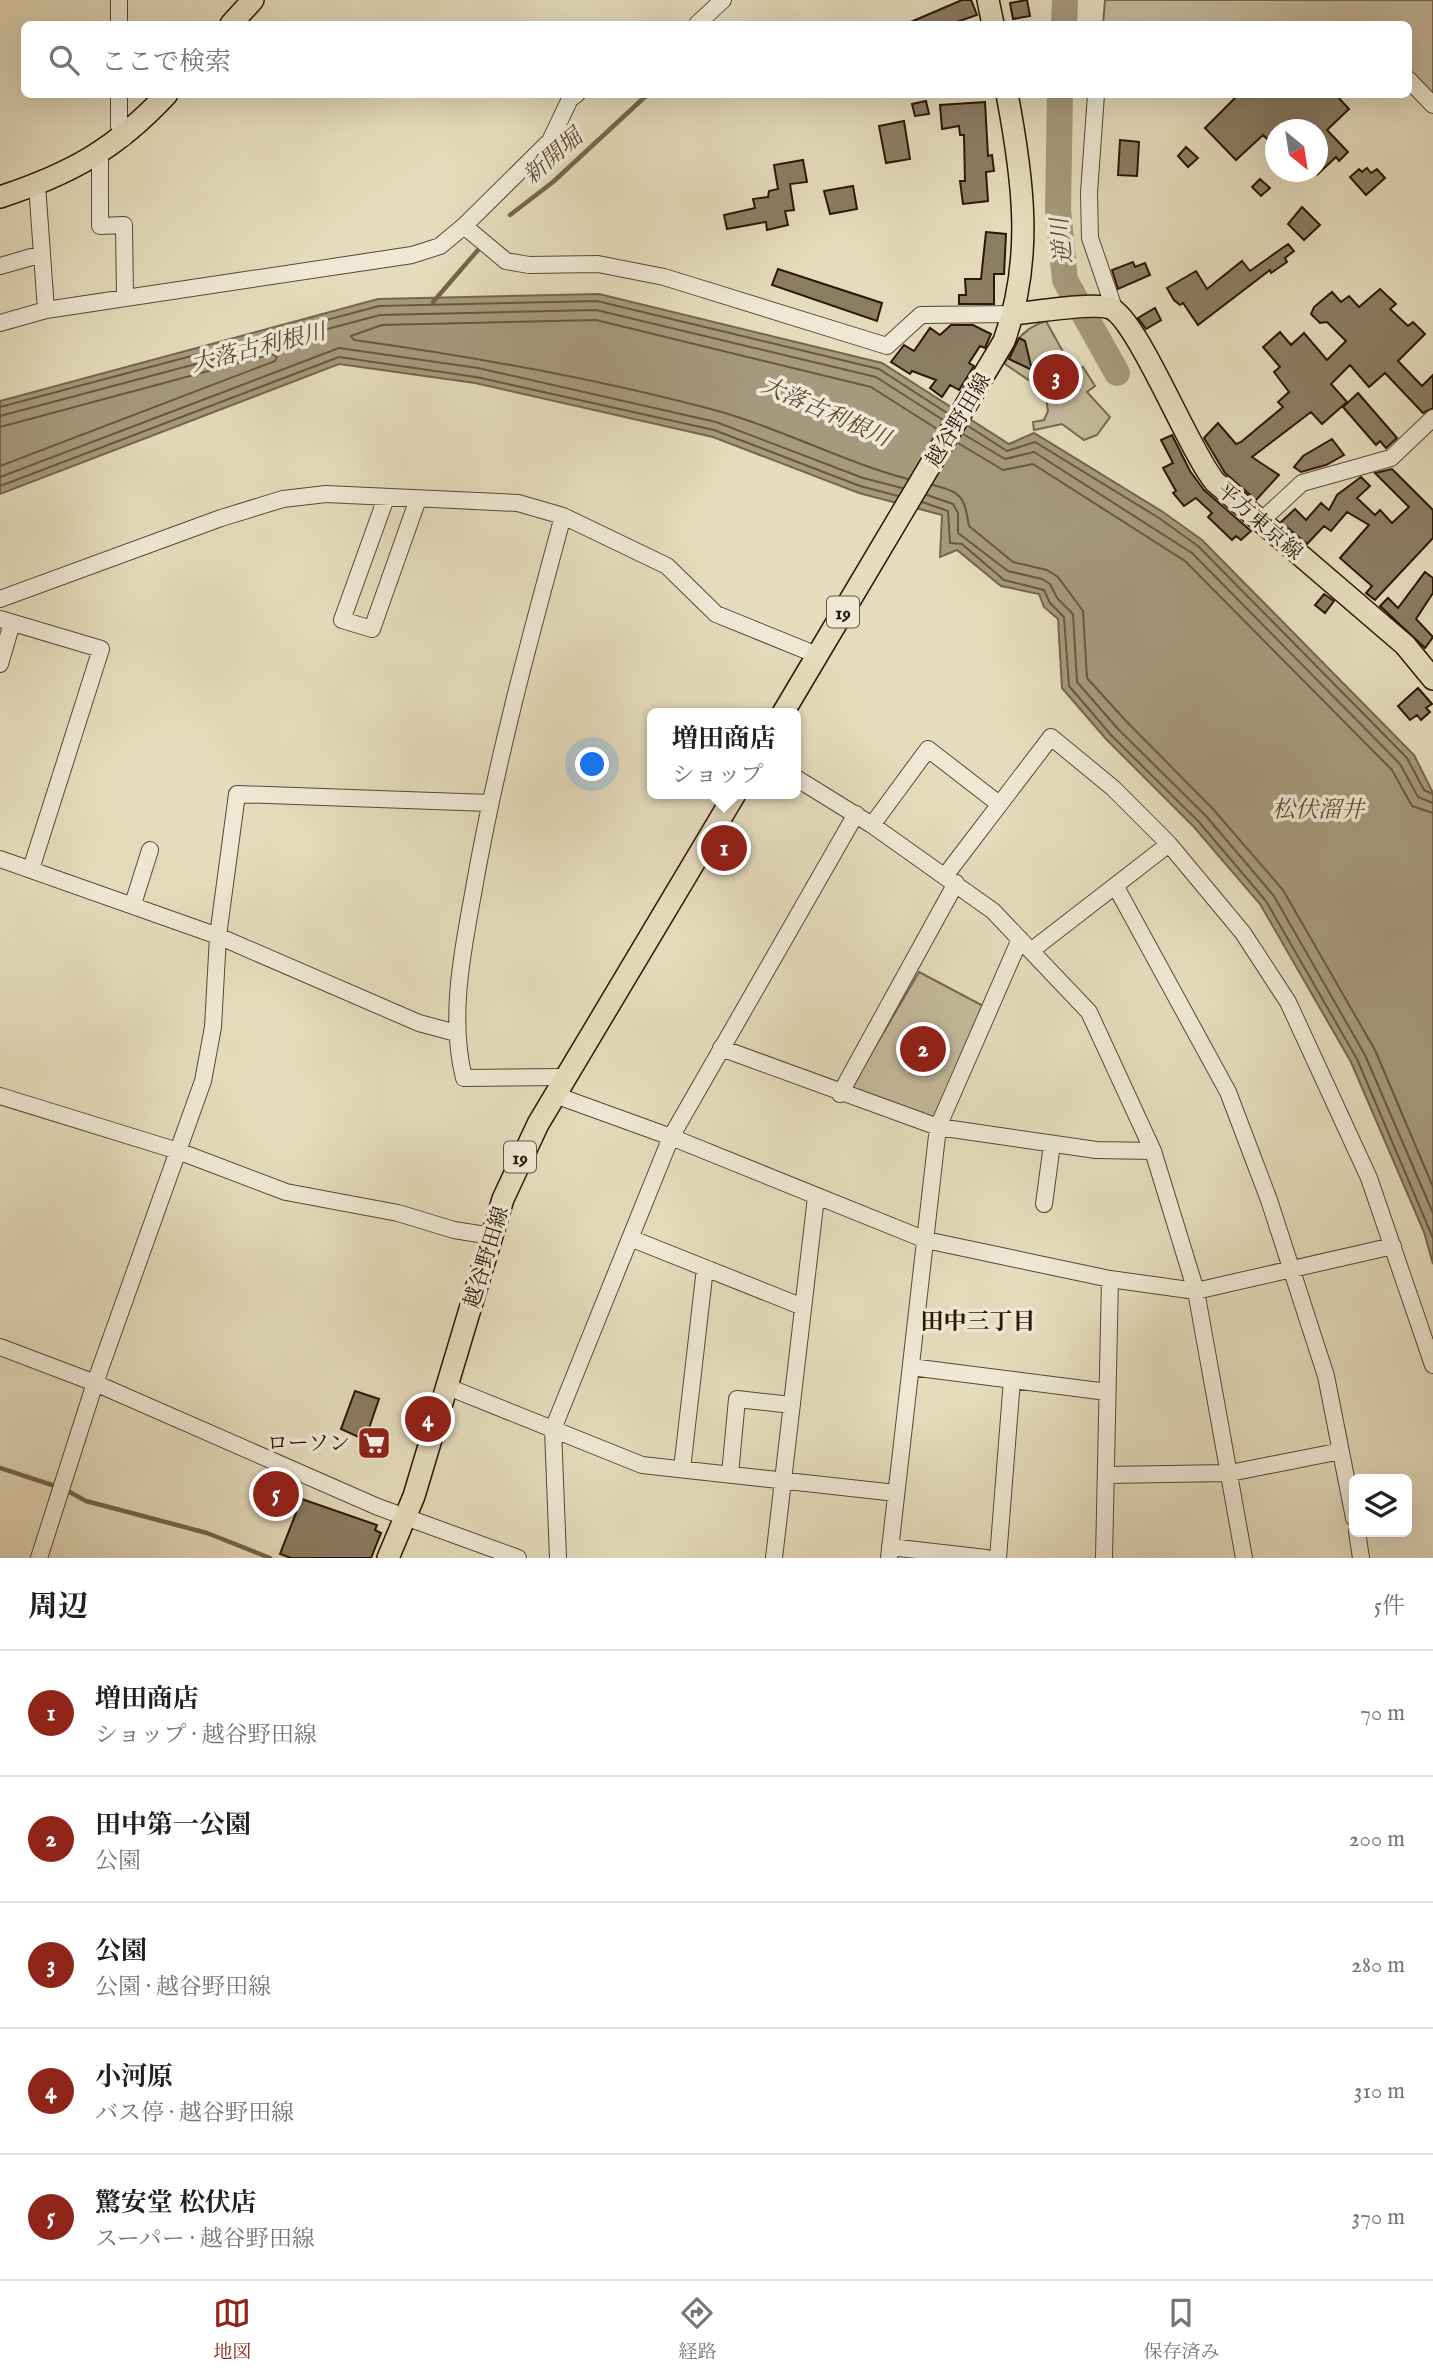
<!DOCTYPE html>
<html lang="ja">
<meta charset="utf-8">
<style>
body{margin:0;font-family:"IM FELL English","Noto Serif JP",serif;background:#f6f6f6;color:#202124}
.controls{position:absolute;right:21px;bottom:21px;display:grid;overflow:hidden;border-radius:10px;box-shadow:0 7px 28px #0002}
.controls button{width:63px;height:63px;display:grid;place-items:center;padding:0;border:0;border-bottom:2px solid #e0e0e0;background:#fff;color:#202124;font:35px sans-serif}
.compass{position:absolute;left:1265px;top:119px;width:63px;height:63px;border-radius:50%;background:#fff;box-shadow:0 7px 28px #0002;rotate:150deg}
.you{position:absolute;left:593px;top:765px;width:24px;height:24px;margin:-18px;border:5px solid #fff;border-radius:50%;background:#1a73e8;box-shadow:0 0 0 10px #1a73e833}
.badge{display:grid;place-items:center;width:46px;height:46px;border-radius:50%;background:#8f2418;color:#fff;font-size:23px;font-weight:700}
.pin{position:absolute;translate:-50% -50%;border:4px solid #fff;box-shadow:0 2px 7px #0006}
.popup{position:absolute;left:647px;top:708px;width:154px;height:91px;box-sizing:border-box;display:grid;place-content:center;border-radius:10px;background:#fff;filter:drop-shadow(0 2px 5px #0005);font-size:23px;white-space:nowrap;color:#757577}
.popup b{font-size:26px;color:#202124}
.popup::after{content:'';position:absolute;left:50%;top:100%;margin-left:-14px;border:14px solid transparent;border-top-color:#fff}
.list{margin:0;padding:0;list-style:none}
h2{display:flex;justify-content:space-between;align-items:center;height:91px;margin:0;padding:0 28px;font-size:30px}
h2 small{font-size:23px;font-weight:400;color:#757577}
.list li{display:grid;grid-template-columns:46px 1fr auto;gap:21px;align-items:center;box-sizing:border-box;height:126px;padding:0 28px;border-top:2px solid #e0e0e0}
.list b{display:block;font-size:26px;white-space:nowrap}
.list p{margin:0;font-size:23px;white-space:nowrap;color:#757577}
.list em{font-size:23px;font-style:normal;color:#757577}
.icon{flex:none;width:38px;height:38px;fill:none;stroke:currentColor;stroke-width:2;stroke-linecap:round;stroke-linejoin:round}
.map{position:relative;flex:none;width:1433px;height:1558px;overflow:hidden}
.search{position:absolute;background:#fff;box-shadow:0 7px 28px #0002;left:21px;right:21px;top:21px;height:77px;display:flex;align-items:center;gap:18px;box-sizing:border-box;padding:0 24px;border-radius:10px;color:#757577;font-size:26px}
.sheet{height:721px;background:#fff}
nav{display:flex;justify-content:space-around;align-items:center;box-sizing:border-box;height:98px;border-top:2px solid #e0e0e0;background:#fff;font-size:19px;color:#757577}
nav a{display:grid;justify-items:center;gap:4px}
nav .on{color:#8f2418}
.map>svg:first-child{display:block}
.green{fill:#c5bb9e;stroke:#786952;stroke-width:2}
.water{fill:#a6997e;stroke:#75654e;stroke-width:2}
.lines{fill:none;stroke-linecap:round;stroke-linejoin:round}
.shore{stroke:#685842;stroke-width:2}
.stream{stroke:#75654e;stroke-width:4.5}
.river{stroke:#a6997e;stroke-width:26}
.building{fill:#8c7d65;stroke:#2b1705;stroke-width:2}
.minor-casing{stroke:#5a4833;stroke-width:18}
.major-casing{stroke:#2b1705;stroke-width:24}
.minor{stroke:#eee8d4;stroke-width:16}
.major{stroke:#e5dcbd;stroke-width:21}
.labels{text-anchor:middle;stroke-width:7;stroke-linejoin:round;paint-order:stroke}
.shield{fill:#eee8d4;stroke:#665643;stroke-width:2}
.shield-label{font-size:19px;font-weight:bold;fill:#2b1705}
.street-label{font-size:21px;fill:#2b1705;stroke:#eee8d4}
.poi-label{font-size:21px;fill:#2b1705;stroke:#eee8d4;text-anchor:end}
.water-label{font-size:23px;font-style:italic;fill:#5c4b35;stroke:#eee8d4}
.neighbourhood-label{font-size:23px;font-weight:bold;fill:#2b1705;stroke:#eee8d4}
</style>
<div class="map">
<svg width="1433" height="1558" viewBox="0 0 1433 1558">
<rect width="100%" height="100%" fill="#e5dcbd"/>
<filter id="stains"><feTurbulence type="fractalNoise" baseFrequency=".00286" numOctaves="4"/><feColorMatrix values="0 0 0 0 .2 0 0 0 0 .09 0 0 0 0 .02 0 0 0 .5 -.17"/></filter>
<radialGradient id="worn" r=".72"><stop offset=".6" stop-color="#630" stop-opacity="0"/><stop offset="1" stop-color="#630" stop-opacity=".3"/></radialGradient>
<!-- green -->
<path class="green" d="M 1105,0 L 1433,0 L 1433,95 L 1409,71 L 1408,24 L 1103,24 Z
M 1046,321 L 1073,370 L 1083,367 L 1095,386 L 1087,392 L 1110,417 L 1097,435 L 1084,440 L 1062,424 L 1034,430 L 1033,422 L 1044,420 L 1048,411 L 1045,391 L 1005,364 C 1012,343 1025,327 1046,321 Z
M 919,972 L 989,1009 L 940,1122 L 851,1088 Z"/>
<!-- water -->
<path class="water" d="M 599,294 L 882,363 L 1009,444 L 1034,433 L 1163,512 L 1202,540 L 1414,755 L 1433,793 L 1433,1264 L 1424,1232 L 1351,1062 L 1260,904 L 1194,827 L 1106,739 L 1062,688 L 1058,619 L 1044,607 L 1039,594 L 1001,586 L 957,550 L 940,557 L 942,515 L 859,493 L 713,437 L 475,383 L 339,364 L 0,494 L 0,401 L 378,299 Z"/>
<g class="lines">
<!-- shore -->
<path class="shore" d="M 0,407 L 379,306 L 597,301 L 879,369 L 947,413
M 0,416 L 380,315 L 596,310 L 876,377 L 943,420
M 968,426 L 1007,451 L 1035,442 L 1159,518 L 1198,546 L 1407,758 L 1424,790 L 1433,794
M 0,427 L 272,354 L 277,357 L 275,361 L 0,466
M 963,434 L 1005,459 L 1034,452 L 1192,553 L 1400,764 L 1418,797 L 1433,803
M 958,443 L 1003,470 L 1033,464 L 1185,561 L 1392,770 L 1412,806 L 1433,813
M 0,477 L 339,348 L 478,368 L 716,422 L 863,478 L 902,488
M 908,479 C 843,462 783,429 718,411 C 599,379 476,357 354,340 L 351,336 L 382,325 L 596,320 L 871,387 L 937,429
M 933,485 C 963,493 964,497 969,526 L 1013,562 L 1047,570 L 1058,577 L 1083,611 L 1087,678 L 1126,721 L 1213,809 L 1283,890 L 1375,1050 L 1433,1187
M 0,486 L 339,357 L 476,377 L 714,430 L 860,486 L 898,496
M 927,495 L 953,504 L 958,513 L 958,533 L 1008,571 L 1042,579 L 1050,584 L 1057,598 L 1073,614 L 1077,682 L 1118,729 L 1206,816 L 1274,896 L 1365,1055 L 1433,1213
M 922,502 L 948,511 L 950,543 L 962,544 L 1004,580 L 1044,590 L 1050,603 L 1064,617 L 1069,686 L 1111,735 L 1199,822 L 1266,901 L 1357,1059 L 1433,1238"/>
<!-- stream -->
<path class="stream" d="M 510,215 L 553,182 L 648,94
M 433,302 L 478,250
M 0,1468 L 58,1487
M 66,1490 L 86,1501 L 207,1533 L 270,1558"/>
<!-- river -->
<path class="river" d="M 1064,24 L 1065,0
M 1060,94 L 1058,210 L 1065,280 L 1117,373"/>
</g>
<!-- building -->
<path class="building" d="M 962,0 L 971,0 L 977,15 L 951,24 L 906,24 Z
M 1027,0 L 1030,16 L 1013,19 L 1010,3 Z
M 1239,94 L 1335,94 L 1349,109 L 1327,130 L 1348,152 L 1339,161 L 1336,157 L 1318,174 L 1318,130 L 1276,130 L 1276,147 L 1263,135 L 1236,160 L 1205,128 Z
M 926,101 L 929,114 L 915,116 L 912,104 Z
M 985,102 L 988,156 L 992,155 L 994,171 L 986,172 L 988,201 L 963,204 L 960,181 L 965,181 L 964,135 L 960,135 L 959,126 L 942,129 L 940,105 Z
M 904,121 L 910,159 L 886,163 L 879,126 Z
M 1120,140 L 1139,142 L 1137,176 L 1118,175 Z
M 1186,147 L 1198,158 L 1188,167 L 1178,156 Z
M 803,160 L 807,182 L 790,184 L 794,210 L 785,211 L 788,225 L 767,230 L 766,222 L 727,229 L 724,215 L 755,208 L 753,199 L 768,197 L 769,191 L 778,189 L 774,165 Z
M 1367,168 L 1371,173 L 1377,169 L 1385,178 L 1366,195 L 1350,177 L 1359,169 L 1362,172 Z
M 1260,179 L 1270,188 L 1261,196 L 1252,187 Z
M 853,186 L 857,209 L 830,214 L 824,191 Z
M 1302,207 L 1320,225 L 1304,240 L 1288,224 Z
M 986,232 L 1006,234 L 1004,274 L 994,274 L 994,304 L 959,304 L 959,295 L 966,295 L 965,279 L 981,279 Z
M 1288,244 L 1294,251 L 1285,258 L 1287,262 L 1271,273 L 1270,270 L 1198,325 L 1183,303 L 1180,305 L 1174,300 L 1167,288 L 1196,271 L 1207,289 L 1242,261 L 1250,271 Z
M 1133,262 L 1135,267 L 1145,263 L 1150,275 L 1118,289 L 1112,270 Z
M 778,269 L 882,303 L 877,321 L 772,285 Z
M 1380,289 L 1396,304 L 1390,309 L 1408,326 L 1413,322 L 1425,334 L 1398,361 L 1422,386 L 1433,375 L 1433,408 L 1423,413 L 1385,373 L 1369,387 L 1350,365 L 1331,384 L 1347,402 L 1322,424 L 1311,412 L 1252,457 L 1279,475 L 1256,500 L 1225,473 L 1204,438 L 1218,423 L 1236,444 L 1241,442 L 1283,407 L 1278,402 L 1289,392 L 1274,372 L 1280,367 L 1263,347 L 1280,332 L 1291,345 L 1304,333 L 1327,360 L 1346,341 L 1327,322 L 1320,323 L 1311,314 L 1314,307 L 1332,292 L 1341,302 L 1349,296 L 1359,307 Z
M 1155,308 L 1161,320 L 1146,329 L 1138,318 Z
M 951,325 L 973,325 L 991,334 L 985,348 L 980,346 L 969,363 L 974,366 L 959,390 L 950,385 L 942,397 L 930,388 L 936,380 L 912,371 L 910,374 L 891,362 L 904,345 L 914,351 L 930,328 L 940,335 Z
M 1019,338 L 1025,341 L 1032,370 L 1009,359 Z
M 1358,393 L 1397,438 L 1386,448 L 1380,441 L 1376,445 L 1343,407 Z
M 1172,435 L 1190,471 L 1204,490 L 1251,531 L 1241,540 L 1236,536 L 1232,540 L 1208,517 L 1212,513 L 1196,498 L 1184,506 L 1173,493 L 1176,491 L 1163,468 L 1173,463 L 1161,440 Z
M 1332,439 L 1344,455 L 1326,465 L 1301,472 L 1294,467 L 1303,456 Z
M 1392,469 L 1433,510 L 1433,538 L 1375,600 L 1366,593 L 1372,586 L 1340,558 L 1369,525 L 1347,512 L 1331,531 L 1324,526 L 1307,544 L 1281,522 L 1295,509 L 1306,520 L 1321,503 L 1329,510 L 1337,495 L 1361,477 L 1370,486 L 1357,498 L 1375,515 L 1380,510 L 1392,523 L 1409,507 L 1375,473 Z
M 1425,572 L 1433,578 L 1433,593 L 1416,619 L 1433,637 L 1425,648 L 1380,606 L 1388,598 L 1398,608 Z
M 1324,594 L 1334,601 L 1325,613 L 1315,605 Z
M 1418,688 L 1432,704 L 1426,708 L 1430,712 L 1421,720 L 1417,715 L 1410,720 L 1398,706 Z
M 355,1391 L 379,1399 L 365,1440 L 341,1429 Z
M 296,1497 L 377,1525 L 375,1530 L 381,1533 L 371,1558 L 291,1558 L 280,1554 L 296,1513 L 290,1511 Z"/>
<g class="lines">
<defs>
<path id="minor" d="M 119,0 L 119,24
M 697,24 L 723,0
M 1408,79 L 1433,105
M 119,94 L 119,126 L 124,138
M 1096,94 L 1089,193 L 1090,238 L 1115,311
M 100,154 L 100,226 L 124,225 L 125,297
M 37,185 L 46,310
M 464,226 L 506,261 L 529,265 L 598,264 L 664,277 L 887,346 L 921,315 L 1014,314
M 0,266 L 42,254
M 0,323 L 46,310 L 412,255 L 440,246 L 464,226 L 550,141 L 570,99 L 577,94
M 386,498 L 342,620 L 372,629 L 418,499
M 563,516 C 529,641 495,766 473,894 C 462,954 449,1018 464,1078 L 565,1077
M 1261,521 L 1302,483 L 1391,458 L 1433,418
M 0,599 L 221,518 L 283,499 L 326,494 L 518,503 L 563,516 L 667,566 L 716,614 L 817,655
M 0,619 L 101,649 L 31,869
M 0,664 L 12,623
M 796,778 L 872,825 L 993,911 L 1089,1012 L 1153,1151 L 1196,1291 L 1244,1558
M 872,825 L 928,749 L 999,804
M 0,859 L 218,936 L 419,1023 L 456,1033
M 945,876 L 1051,737 L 1113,788 L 1169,844 L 1243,933 L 1288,1002 L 1369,1178 L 1433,1365
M 1116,887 L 1228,1092 L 1269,1200 L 1326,1376 L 1354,1518
M 133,904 L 150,850
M 1032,950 L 1169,844
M 721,1048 L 938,1127 L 1096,1150 L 1153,1151
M 840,1094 L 956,883
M 555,1095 L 671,1137 L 926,1240 L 1110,1279 L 1196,1291 L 1393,1246
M 0,1096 L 178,1151 L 286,1192 L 398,1213 L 454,1230 L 492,1236
M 1044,1204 L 1052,1144
M 630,1238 L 803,1307
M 0,1347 L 95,1383 L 378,1507 L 518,1558
M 911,1367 L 1107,1392
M 448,1387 L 642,1465 L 896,1493
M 682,1469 L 705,1268
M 730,1474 L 737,1399 L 792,1405
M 1106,1475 L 1230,1473 L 1341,1451
M 1357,1532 L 1361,1558
M 890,1547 L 986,1558
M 39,1558 L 95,1383 L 203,1081 L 213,1027 L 218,936 L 237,794 L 489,803
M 558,1558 L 553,1429 L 671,1137 L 856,814
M 774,1558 L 816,1197
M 889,1558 L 938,1127 L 1020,939
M 998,1558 L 1012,1380
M 1104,1558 L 1110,1279"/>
<path id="major" d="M 988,0 L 993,24
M 231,24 L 253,0
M 0,197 C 70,174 116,149 167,94
M 1014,314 C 1034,312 1094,302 1110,308 C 1137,318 1189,451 1215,482 L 1405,645 L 1433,679
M 783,713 L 1004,341 C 1034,259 1023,178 1007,94
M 388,1558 L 414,1496 L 503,1199 L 538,1124 L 735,794"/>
</defs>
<!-- minor casing -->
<use href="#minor" class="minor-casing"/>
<!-- major casing -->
<use href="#major" class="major-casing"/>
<!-- minor -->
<use href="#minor" class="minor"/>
<!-- major -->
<use href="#major" class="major"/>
</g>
<!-- icons -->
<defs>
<symbol id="supermarket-square" viewBox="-11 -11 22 22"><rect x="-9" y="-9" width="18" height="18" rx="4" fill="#8f2418" stroke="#eee8d4"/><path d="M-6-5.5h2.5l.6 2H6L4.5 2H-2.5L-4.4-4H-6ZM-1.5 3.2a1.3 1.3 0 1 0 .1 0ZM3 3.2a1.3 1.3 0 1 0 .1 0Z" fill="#fff"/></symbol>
</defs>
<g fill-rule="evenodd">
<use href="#supermarket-square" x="355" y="1424" width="38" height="38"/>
</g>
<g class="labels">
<!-- shield labels -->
<g class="shield">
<rect x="827" y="596.5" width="32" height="31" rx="5"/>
<rect x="504" y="1141.5" width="32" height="31" rx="5"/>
</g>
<g class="shield-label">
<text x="843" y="619">19</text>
<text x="520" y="1164">19</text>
</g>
<!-- street labels -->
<g class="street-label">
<text transform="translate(958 420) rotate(-59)" y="7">越谷野田線</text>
<text transform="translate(1260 521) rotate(41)" y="7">平方東京線</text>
<text transform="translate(486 1257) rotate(-73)" y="7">越谷野田線</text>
</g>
<!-- poi labels -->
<g class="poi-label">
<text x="350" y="1450">ローソン</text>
</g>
<!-- water labels -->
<g class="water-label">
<text transform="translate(552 156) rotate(-41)" y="8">新開堀</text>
<text transform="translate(1061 241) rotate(-96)" y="8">逆川</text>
<text transform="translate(258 347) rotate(-14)" y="8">大落古利根川</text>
<text transform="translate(826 411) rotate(24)" y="8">大落古利根川</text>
<text x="1318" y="817">松伏溜井</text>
</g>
<!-- neighbourhood labels -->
<g class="neighbourhood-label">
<text x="978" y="1329">田中三丁目</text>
</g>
</g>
<rect width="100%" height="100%" filter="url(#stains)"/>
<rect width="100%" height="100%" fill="url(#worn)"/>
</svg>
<div class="controls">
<button><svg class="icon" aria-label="layers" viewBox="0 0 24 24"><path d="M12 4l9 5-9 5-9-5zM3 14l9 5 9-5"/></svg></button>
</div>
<svg class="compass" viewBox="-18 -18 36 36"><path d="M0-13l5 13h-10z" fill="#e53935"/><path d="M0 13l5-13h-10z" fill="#757577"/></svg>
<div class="you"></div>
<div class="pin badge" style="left:724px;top:848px">1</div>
<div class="popup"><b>増田商店</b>ショップ</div>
<div class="pin badge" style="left:923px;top:1049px">2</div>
<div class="pin badge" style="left:1056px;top:377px">3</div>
<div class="pin badge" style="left:428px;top:1419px">4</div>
<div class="pin badge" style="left:276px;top:1494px">5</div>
<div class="search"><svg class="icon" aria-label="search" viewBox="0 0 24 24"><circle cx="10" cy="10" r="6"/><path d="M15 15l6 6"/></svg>ここで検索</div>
</div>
<section class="sheet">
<h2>周辺<small>5件</small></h2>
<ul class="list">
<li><span class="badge">1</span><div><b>増田商店</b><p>ショップ · 越谷野田線</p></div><em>70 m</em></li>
<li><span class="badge">2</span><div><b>田中第一公園</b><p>公園</p></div><em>200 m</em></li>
<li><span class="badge">3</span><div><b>公園</b><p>公園 · 越谷野田線</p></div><em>280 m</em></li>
<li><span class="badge">4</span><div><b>小河原</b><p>バス停 · 越谷野田線</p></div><em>310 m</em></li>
<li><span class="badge">5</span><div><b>驚安堂 松伏店</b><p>スーパー · 越谷野田線</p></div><em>370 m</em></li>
</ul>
</section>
<nav>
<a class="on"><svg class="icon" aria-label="map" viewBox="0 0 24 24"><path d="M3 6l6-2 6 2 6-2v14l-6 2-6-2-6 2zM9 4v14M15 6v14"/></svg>地図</a>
<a><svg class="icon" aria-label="directions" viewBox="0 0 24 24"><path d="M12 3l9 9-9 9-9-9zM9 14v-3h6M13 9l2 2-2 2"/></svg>経路</a>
<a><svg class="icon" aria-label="saved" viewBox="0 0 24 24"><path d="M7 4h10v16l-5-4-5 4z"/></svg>保存済み</a>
</nav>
